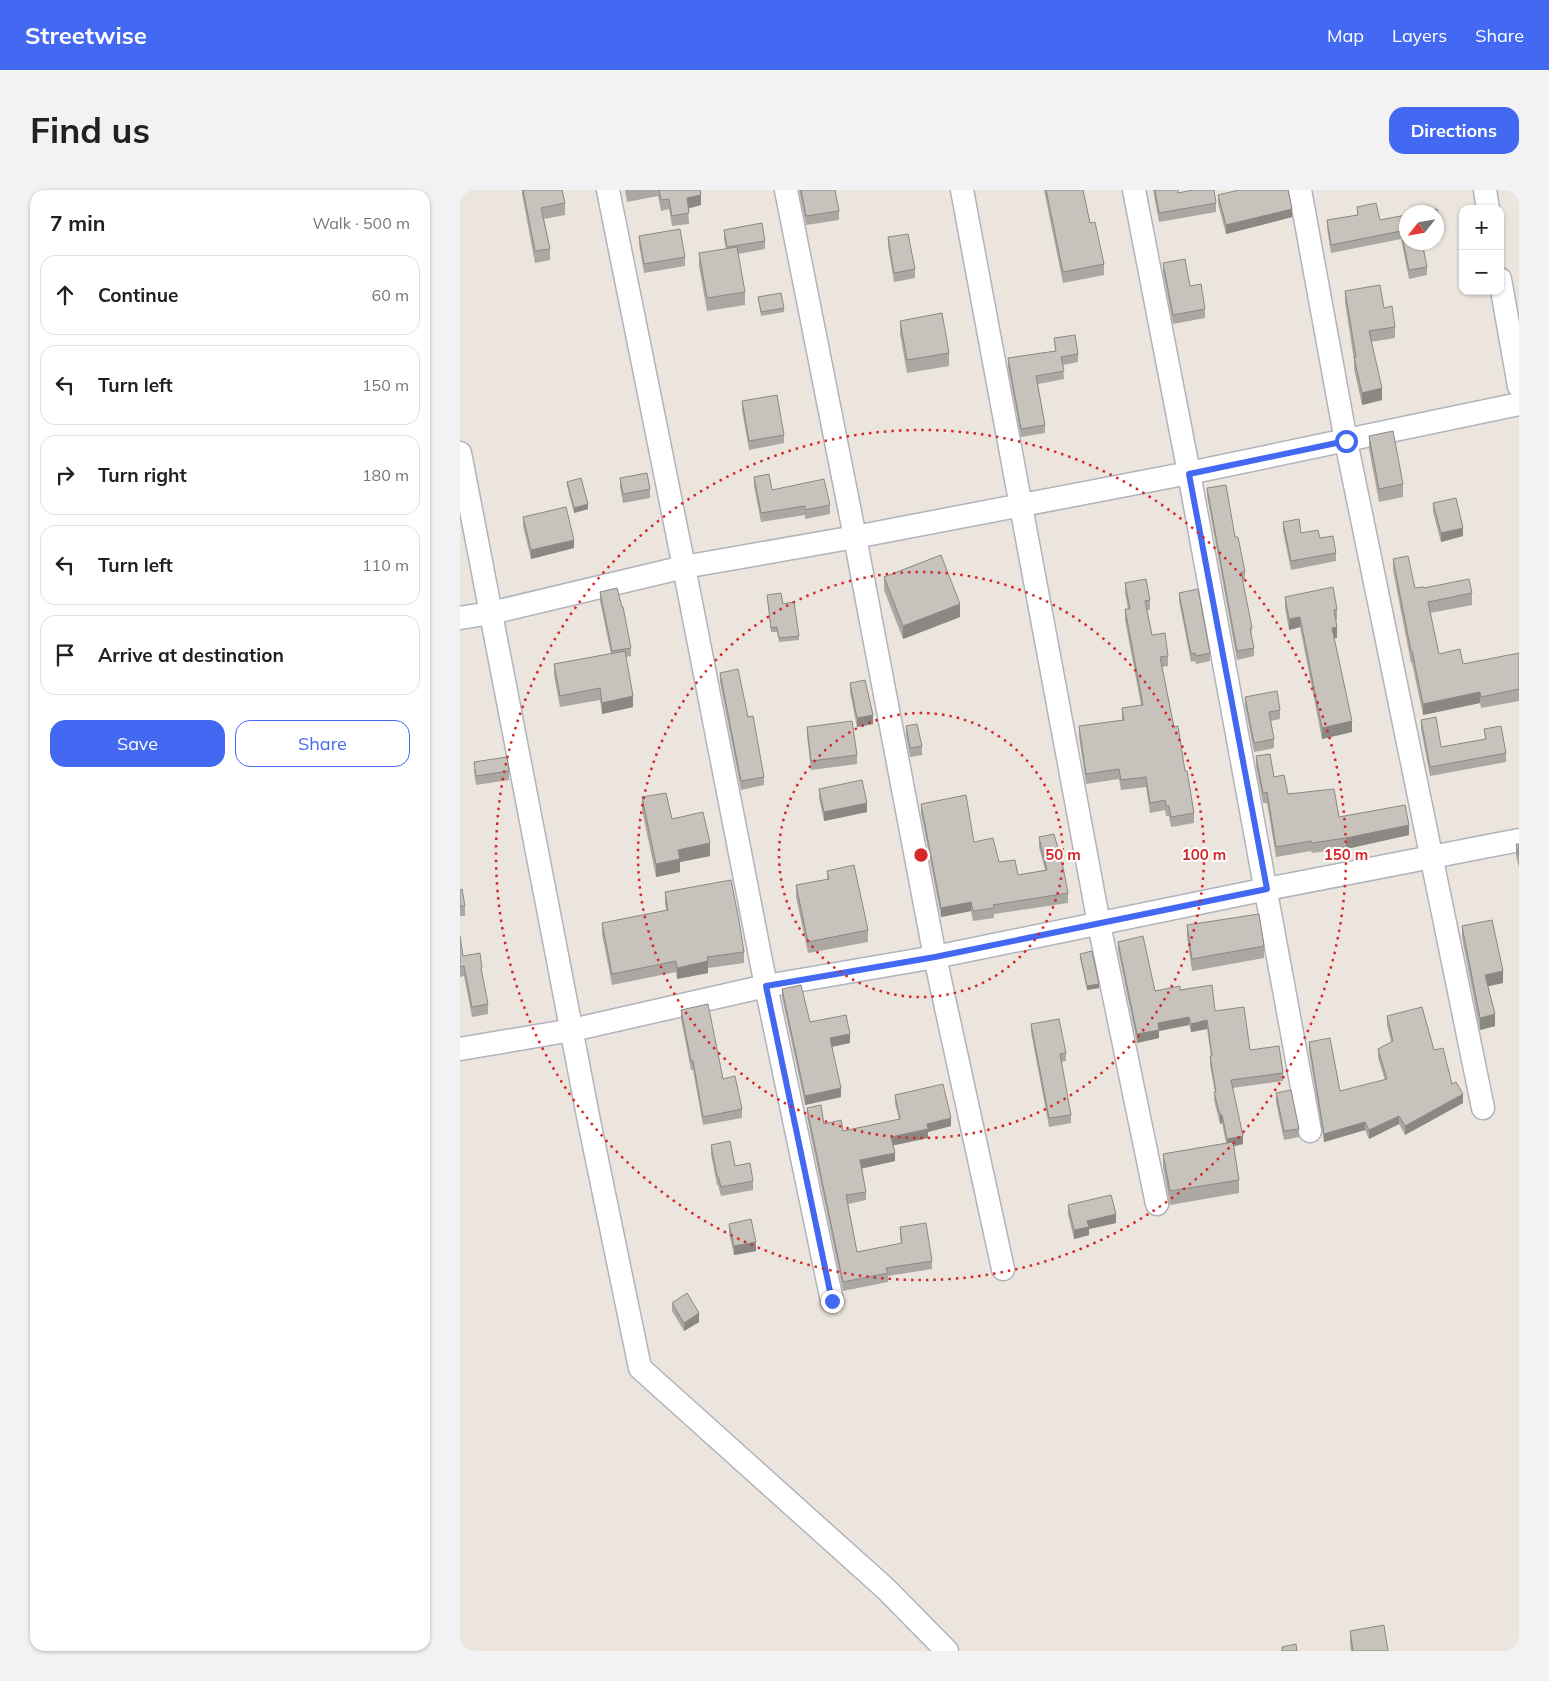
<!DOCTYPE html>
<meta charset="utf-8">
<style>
body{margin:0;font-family:Mulish,sans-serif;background:#f2f2f2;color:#202124}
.controls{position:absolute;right:15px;top:15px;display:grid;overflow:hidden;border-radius:10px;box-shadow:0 1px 4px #0004}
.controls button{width:45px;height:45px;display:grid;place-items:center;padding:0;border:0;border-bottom:1px solid #e0e0e0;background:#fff;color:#202124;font:25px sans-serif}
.compass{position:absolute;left:939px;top:15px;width:45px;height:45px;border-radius:50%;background:#fff;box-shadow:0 1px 4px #0004;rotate:239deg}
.stop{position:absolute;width:15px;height:15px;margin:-11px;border:4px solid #4368f2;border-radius:50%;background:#fff}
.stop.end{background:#4368f2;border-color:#fff;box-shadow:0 1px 5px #0008}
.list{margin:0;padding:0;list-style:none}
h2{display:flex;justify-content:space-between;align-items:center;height:65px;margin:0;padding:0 20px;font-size:21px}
h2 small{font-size:16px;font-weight:400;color:#757577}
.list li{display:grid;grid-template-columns:32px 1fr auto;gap:15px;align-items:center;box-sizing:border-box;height:80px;margin:0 10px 10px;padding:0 10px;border:1px solid #e0e0e0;border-radius:15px}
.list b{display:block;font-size:19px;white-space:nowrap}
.list em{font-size:16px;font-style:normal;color:#757577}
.actions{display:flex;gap:10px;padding:15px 20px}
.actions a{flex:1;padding:11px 0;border:1px solid #4368f2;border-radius:15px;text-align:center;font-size:18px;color:#4368f2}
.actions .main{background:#4368f2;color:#fff}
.icon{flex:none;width:28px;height:28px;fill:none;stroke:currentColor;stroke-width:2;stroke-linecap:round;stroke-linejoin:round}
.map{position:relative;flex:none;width:1059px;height:1461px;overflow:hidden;border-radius:15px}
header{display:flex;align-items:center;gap:30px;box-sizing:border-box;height:70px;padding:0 25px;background:#4368f2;color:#fff}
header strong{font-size:24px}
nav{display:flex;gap:28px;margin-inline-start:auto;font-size:18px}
.intro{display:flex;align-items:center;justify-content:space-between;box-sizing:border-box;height:120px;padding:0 30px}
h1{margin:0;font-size:35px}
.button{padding:12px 22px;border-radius:15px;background:#4368f2;color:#fff;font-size:18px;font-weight:700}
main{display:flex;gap:30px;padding:0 30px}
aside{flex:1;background:#fff;border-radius:15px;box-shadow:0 1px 4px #0004}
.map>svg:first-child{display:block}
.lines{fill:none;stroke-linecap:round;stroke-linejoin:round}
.street-casing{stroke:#b0b3bd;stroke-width:25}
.street{stroke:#fff;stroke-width:22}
.wall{fill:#aba7a2}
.shaded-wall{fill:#8b8884}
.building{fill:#c7c2bc;stroke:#8b8884}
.route{stroke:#4368f2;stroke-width:6}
.ring{fill:none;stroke:#d62828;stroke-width:2.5;stroke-dasharray:2.5 5}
.centre{fill:#d62828;stroke:#fff;stroke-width:2.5}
.ring-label{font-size:15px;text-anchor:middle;font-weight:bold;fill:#d62828;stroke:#fff;stroke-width:4;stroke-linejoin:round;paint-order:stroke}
</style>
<header>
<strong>Streetwise</strong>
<nav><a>Map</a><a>Layers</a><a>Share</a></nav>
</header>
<div class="intro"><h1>Find us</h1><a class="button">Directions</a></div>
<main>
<aside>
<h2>7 min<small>Walk · 500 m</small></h2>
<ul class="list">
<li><svg class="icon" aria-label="ahead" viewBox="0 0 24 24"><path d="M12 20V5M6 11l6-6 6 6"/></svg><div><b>Continue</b></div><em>60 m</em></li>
<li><svg class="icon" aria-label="left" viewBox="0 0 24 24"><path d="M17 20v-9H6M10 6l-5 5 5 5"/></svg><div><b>Turn left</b></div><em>150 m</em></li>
<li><svg class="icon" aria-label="right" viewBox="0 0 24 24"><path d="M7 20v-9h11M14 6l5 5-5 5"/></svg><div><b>Turn right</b></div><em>180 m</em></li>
<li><svg class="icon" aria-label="left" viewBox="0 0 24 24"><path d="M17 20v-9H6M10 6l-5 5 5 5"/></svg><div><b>Turn left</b></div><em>110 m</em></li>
<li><svg class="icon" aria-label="arrive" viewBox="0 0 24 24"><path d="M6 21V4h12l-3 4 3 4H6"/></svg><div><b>Arrive at destination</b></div></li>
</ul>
<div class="actions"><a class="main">Save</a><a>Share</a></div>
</aside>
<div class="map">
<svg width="1059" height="1461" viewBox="0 0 1059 1461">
<rect width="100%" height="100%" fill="#ece5dd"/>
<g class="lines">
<defs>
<path id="street" d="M 148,0 L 224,377 L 306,796 L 372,1111
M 326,0 L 395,347 L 475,767 L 543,1079
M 502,0 L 639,734 L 697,1014
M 674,0 L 729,283 L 850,941
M 840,0 L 886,251 L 1023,918
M 1025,0 L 1028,19
M 1040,89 L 1059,196
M 0,263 L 129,931 L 180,1178 L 426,1399 L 487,1461
M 0,428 L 31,423 L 224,377 L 395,347 L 729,283 L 1059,214
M 0,859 L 112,840 L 306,796 L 475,767 L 807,699 L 1059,650"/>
</defs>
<!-- street casing -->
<use href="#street" class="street-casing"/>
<!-- street -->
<use href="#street" class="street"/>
</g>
<!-- wall -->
<path class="wall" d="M 62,0 L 102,0 L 105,13 L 105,25 L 84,29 L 90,59 L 90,70 L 75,73 L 62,4 Z
M 165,0 L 240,0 L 241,15 L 228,18 L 229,34 L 212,36 L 209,19 L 201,21 L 198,6 L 167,12 Z
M 339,0 L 375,0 L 379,21 L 379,30 L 346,35 Z
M 584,0 L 623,0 L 630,33 L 644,74 L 644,85 L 603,93 Z
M 693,0 L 718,0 L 718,3 L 756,13 L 756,22 L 699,32 Z
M 758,5 L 832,27 L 766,44 L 758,14 Z
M 897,17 L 920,30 L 946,25 L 967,77 L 967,85 L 949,89 L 941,49 L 871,63 L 867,38 L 867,30 L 897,25 Z
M 976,22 L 980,34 L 980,42 L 976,42 Z
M 264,40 L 305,51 L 305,59 L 278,64 L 285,102 L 285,115 L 247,121 L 239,76 L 239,63 L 266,59 L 264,49 Z
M 179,46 L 225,67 L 225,76 L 184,83 L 179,54 Z
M 428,47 L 455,79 L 455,88 L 434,92 L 428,56 Z
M 703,73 L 730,96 L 745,119 L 745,128 L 713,134 L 703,82 Z
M 885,101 L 924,118 L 935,137 L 935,148 L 911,152 L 922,210 L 902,215 L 894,179 L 894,170 L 885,112 Z
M 298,107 L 324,118 L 324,122 L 301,126 Z
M 440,131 L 489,163 L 489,176 L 447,183 L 440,144 Z
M 594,148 L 618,164 L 618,172 L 603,175 L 604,189 L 578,194 L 585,235 L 585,243 L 561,247 L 548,177 L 548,168 L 595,161 Z
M 282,211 L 324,245 L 324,253 L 289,260 L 282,220 Z
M 909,246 L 943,294 L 943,307 L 919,312 L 909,259 Z
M 294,287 L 312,300 L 370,315 L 370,324 L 345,329 L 345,325 L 301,332 L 294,296 Z
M 160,288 L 190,299 L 190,308 L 163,313 L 160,297 Z
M 107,292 L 128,319 L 114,323 L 107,296 Z
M 747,298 L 775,347 L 785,382 L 785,390 L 782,390 L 792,438 L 791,447 L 794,458 L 794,466 L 777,470 L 747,306 Z
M 973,313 L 1003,346 L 981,352 L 973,322 Z
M 63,327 L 114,358 L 71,369 L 63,336 Z
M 823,332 L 841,343 L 860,348 L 876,363 L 876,371 L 831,380 L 823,341 Z
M 933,369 L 955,398 L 964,398 L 1012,403 L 1012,415 L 970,423 L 979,464 L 1003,474 L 1059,463 L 1059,511 L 1021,518 L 1020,513 L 963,525 L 952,473 L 951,473 L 933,380 Z
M 424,387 L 500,427 L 443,449 L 424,400 Z
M 665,393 L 690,410 L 690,420 L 687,420 L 692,445 L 708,466 L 708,476 L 702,477 L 714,537 L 734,623 L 734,633 L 711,637 L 709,626 L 706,626 L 705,620 L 690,623 L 686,597 L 661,600 L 659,589 L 626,594 L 619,546 L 619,536 L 662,530 L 662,518 L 681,515 L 665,430 L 665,419 L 668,419 L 665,403 Z
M 140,402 L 171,458 L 171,466 L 166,467 L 173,517 L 142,524 L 140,510 L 100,517 L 94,485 L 94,474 L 151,464 L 140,411 Z
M 719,403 L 750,463 L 750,471 L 736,474 L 735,471 L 731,472 L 719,411 Z
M 307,405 L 323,414 L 339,446 L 339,450 L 319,452 L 317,442 L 311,442 Z
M 825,407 L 877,419 L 877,430 L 876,430 L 877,448 L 874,448 L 892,542 L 862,549 L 840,437 L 829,440 L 825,418 Z
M 260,483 L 288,527 L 304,587 L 304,595 L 281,600 L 260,492 Z
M 390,493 L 413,534 L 397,537 L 390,502 Z
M 785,507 L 820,520 L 820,529 L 811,531 L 814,549 L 814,558 L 794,562 L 785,516 Z
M 961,530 L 981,557 L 1025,549 L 1024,539 L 1046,563 L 1046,572 L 970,586 L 961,539 Z
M 446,536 L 462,556 L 462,565 L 450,567 L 446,545 Z
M 347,537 L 397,565 L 397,574 L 351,580 L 347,546 Z
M 796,566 L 828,604 L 879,627 L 949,645 L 886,659 L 852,663 L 851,661 L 816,667 L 807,613 L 803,613 L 796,577 Z
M 14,572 L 49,581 L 49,590 L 16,595 L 14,581 Z
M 359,599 L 407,622 L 364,631 L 359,608 Z
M 182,607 L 212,629 L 250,666 L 220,672 L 220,682 L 196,687 L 182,620 Z
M 461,614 L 514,652 L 539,672 L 558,685 L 585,680 L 579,657 L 579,647 L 608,703 L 608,713 L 534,724 L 534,728 L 513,731 L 511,721 L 481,727 L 461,623 Z
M 1056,654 L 1059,654 L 1059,678 L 1056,666 Z
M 367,681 L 408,740 L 408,752 L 348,763 L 336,707 L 336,695 L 367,690 Z
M 0,700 L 5,716 L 5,726 L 0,726 Z
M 205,702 L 284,762 L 284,773 L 248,778 L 248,783 L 217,789 L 216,782 L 152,795 L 142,744 L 142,733 L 206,720 L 205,714 Z
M 727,735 L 804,756 L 804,768 L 732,781 L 727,747 Z
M 1002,736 L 1043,793 L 1028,796 L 1035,836 L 1020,840 L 1002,748 Z
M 0,746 L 3,766 L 22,778 L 22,785 L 28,814 L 28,824 L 12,827 L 4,786 L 0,787 Z
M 658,752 L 695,801 L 720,800 L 755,821 L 790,860 L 823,883 L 823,891 L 772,898 L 783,954 L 774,956 L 779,990 L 779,1003 L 710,1015 L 703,977 L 703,964 L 766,953 L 762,933 L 760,934 L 754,910 L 755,902 L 750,875 L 750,866 L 751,866 L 747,839 L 731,842 L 729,835 L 699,841 L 699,848 L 677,853 L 658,760 Z
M 620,764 L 639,798 L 627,800 L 620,768 Z
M 322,799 L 350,832 L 390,853 L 372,857 L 381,907 L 345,915 L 322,807 Z
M 221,820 L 282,919 L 282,928 L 243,935 L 233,880 L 231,880 L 221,829 Z
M 927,826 L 974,860 L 1003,913 L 945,945 L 939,934 L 909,949 L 905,940 L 864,952 L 849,861 L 849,852 L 880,901 L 925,890 L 918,868 L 918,859 L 931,852 L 927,835 Z
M 571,834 L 606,863 L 606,871 L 601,872 L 611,925 L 611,933 L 589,937 L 571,842 Z
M 816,903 L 839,939 L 839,947 L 824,950 L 816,912 Z
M 435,905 L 491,936 L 468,942 L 468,948 L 433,955 L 435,971 L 402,978 L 406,1002 L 406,1010 L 388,1014 L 397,1062 L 441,1054 L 440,1046 L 440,1037 L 472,1071 L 472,1079 L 428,1086 L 428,1092 L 383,1101 L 347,927 L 347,918 L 364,934 L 383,941 L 439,929 L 435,913 Z
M 251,955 L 293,991 L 293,1000 L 261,1006 L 258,995 L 257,995 L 251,964 Z
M 608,1015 L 656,1033 L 629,1039 L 629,1045 L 614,1049 L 608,1024 Z
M 269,1034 L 296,1061 L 274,1065 L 269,1043 Z
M 212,1113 L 239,1132 L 224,1141 L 212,1121 Z
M 890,1441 L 928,1461 L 891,1461 L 890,1454 Z"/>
<!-- shaded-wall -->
<path class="shaded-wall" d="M 241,5 L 241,15 L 227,19 L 227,8 Z
M 832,19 L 832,27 L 766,44 L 766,35 Z
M 922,198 L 922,210 L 902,215 L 902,203 Z
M 128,314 L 128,319 L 114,323 L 114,318 Z
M 1003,338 L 1003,346 L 981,352 L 981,343 Z
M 114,350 L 114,358 L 71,369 L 71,360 Z
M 500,414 L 500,427 L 443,449 L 443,436 Z
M 840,427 L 840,437 L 829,440 L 829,429 Z
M 877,437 L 877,448 L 872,449 L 872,438 Z
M 1020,502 L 1020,513 L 963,525 L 963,514 Z
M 173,506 L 173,517 L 142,524 L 142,513 Z
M 413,525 L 413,534 L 397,537 L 397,528 Z
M 892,531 L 892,542 L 862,549 L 862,538 Z
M 407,613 L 407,622 L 364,631 L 364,622 Z
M 949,635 L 949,645 L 886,659 L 886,648 Z
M 250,653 L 250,666 L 220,672 L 220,682 L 196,687 L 196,674 L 218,660 Z
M 511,712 L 511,721 L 481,727 L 481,718 Z
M 248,771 L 248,783 L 217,789 L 217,778 Z
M 1043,781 L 1043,793 L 1025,797 L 1025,785 Z
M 639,794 L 639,798 L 627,800 L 627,796 Z
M 1035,824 L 1035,836 L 1020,840 L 1020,828 Z
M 729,827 L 729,835 L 699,841 L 699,848 L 677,853 L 677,844 L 698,833 Z
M 747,830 L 747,839 L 731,842 L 731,834 Z
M 390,844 L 390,853 L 370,857 L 370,848 Z
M 381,898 L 381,907 L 345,915 L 345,906 Z
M 1003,904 L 1003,913 L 945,945 L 945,936 Z
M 760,925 L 762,925 L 762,933 L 760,934 Z
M 939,926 L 939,934 L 909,949 L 909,940 Z
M 491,928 L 491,936 L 468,942 L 468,948 L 431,956 L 431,947 L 467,934 Z
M 905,932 L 905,940 L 864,952 L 864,944 Z
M 783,946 L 783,954 L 767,958 L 767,949 Z
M 435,963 L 435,971 L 400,979 L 400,970 Z
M 656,1024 L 656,1033 L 629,1039 L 629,1045 L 614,1049 L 614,1040 L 627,1031 Z
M 296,1052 L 296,1061 L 274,1065 L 274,1056 Z
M 239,1123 L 239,1132 L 224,1141 L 224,1133 Z"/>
<!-- building -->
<path class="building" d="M 63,0 L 102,0 L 105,13 L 81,18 L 90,59 L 75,61 Z
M 199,0 L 240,0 L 241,5 L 227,8 L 229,23 L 212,26 L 209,9 L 201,10 Z
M 341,0 L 375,0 L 379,21 L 346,26 Z
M 586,0 L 623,0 L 630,33 L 635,32 L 644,74 L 603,82 Z
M 695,0 L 718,0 L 718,3 L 733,0 L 754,0 L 756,13 L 699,23 Z
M 779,0 L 828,0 L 832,19 L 766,35 L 758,5 Z
M 916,13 L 920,30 L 946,25 L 946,52 L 962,52 L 967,77 L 949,80 L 941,41 L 871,55 L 867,30 L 898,25 L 897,17 Z
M 977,19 L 980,34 L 976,34 L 976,22 L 959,22 Z
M 302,33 L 305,51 L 267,57 L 264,40 Z
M 220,39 L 225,67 L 184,74 L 179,46 Z
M 448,44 L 455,79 L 434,83 L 428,47 Z
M 277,57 L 285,102 L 247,108 L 239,63 Z
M 725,69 L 730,96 L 741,94 L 745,119 L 713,125 L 703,73 Z
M 920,95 L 924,118 L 932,116 L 935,137 L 909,141 L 922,198 L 902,203 L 894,167 L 896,167 L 885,101 Z
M 321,103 L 324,118 L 301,122 L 298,107 Z
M 482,123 L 489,163 L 447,170 L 440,131 Z
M 615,145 L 618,164 L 601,167 L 604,181 L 576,186 L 585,235 L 561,239 L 548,168 L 596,161 L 594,148 Z
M 317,205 L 324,245 L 289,251 L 282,211 Z
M 933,241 L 943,294 L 919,299 L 909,246 Z
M 187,283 L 190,299 L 163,304 L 160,288 Z
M 309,284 L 312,300 L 364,289 L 370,315 L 345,320 L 345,316 L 301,323 L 294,287 Z
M 121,288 L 128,314 L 114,318 L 107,292 Z
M 766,295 L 775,347 L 778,347 L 785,382 L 781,382 L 792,438 L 790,439 L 794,458 L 777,461 L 747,298 Z
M 996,308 L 1003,338 L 981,343 L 973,313 Z
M 106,317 L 114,350 L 71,360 L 63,327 Z
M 839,329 L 841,343 L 858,340 L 860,348 L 873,346 L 876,363 L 831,371 L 823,332 Z
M 481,365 L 500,414 L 443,436 L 424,387 Z
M 948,366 L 955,398 L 964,397 L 964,398 L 1009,389 L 1012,403 L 968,412 L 979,464 L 1000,459 L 1003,474 L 1059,463 L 1059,499 L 1021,507 L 1020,502 L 963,514 L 952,461 L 951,461 L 933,369 Z
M 686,389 L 690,410 L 685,411 L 692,445 L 705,443 L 708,466 L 700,467 L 714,537 L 718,536 L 725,581 L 727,581 L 734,623 L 711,627 L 709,616 L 706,616 L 705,610 L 690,613 L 686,587 L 661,590 L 659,579 L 626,584 L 619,536 L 664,530 L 662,518 L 683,515 L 665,419 L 670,419 L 665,393 Z
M 873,397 L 877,419 L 874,420 L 877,437 L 872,438 L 892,531 L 862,538 L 840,427 L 829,429 L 825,407 Z
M 157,398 L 162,417 L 163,417 L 171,458 L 152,461 L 140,402 Z
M 738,399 L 750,463 L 736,466 L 735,463 L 731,464 L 719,403 Z
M 321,403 L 323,414 L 334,412 L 339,446 L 319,448 L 317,437 L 311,438 L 307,405 Z
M 165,461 L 173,506 L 142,513 L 140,498 L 100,506 L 94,474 Z
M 278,479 L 288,527 L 293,526 L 304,587 L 281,591 L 260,483 Z
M 405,490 L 413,525 L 397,528 L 390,493 Z
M 817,501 L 820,520 L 809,522 L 814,549 L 794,553 L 785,507 Z
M 976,527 L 981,557 L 1026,549 L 1024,539 L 1041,536 L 1046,563 L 970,577 L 961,530 Z
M 392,531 L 397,565 L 351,571 L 347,537 Z
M 457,534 L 462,556 L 450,558 L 446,536 Z
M 810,564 L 814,587 L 824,585 L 828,604 L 874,599 L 879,627 L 945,615 L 949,635 L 886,648 L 852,653 L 851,651 L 816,657 L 807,602 L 803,603 L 796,566 Z
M 47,567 L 49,581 L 16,586 L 14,572 Z
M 402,590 L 407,613 L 364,622 L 359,599 Z
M 206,603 L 212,629 L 243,622 L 250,653 L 218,660 L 220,669 L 196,674 L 182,607 Z
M 506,605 L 514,652 L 533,648 L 539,672 L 555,670 L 558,685 L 587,680 L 579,647 L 594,644 L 603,677 L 608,703 L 533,715 L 534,718 L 513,721 L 511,712 L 481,718 L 461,614 Z
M 1056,654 L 1059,654 L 1059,666 Z
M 394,675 L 408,740 L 348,752 L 336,695 L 369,689 L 367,681 Z
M 271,690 L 279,731 L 284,762 L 247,767 L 248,771 L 217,778 L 216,771 L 152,784 L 142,733 L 208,720 L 205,702 Z
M 2,699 L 5,716 L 0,716 L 0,700 Z
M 799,724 L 804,756 L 732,769 L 727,735 Z
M 1032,730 L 1043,781 L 1025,785 L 1035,824 L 1020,828 L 1002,736 Z
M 0,746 L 3,766 L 20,763 L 22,778 L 21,778 L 28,814 L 12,817 L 4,776 L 0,777 Z
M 683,746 L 695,801 L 720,796 L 720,800 L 752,795 L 755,821 L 784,817 L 790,860 L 819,856 L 823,883 L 771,890 L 783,946 L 767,949 L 762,925 L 760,925 L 754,902 L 756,902 L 750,866 L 752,866 L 747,830 L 731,834 L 729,827 L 698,833 L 699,840 L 677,844 L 658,752 Z
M 632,761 L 639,794 L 627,796 L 620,764 Z
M 341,795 L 350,832 L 386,825 L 390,844 L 370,848 L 381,898 L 345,906 L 322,799 Z
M 248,814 L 263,889 L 275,886 L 282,919 L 243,927 L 233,871 L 231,871 L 221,820 Z
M 962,817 L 974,860 L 983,858 L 992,894 L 996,892 L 1003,904 L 945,936 L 939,926 L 909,940 L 905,932 L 864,944 L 849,852 L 870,848 L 880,901 L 927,889 L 918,859 L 933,851 L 927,826 Z
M 599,829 L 606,863 L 600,864 L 611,925 L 589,928 L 571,834 Z
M 483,894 L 491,928 L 467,934 L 468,939 L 431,947 L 435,963 L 400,970 L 406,1002 L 386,1005 L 397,1062 L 442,1053 L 440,1037 L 466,1033 L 472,1071 L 426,1078 L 428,1083 L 383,1092 L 347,918 L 361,915 L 364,934 L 381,930 L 383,941 L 440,929 L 435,905 Z
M 831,900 L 839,939 L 824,941 L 816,903 Z
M 270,951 L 275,976 L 290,973 L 293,991 L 261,997 L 258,986 L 257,986 L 251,955 Z
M 773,952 L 779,990 L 710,1001 L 703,964 Z
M 651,1005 L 656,1024 L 627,1031 L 629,1037 L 614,1040 L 608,1015 Z
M 291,1029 L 296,1052 L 274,1056 L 269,1034 Z
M 227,1103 L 239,1123 L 224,1133 L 212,1113 Z
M 924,1435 L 928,1461 L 893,1461 L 890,1441 Z
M 836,1454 L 837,1461 L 822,1461 L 822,1457 Z"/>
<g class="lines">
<!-- route -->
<path class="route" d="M 372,1111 L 306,796 L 475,767 L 807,699 L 729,284 L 886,251"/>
</g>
<!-- distance rings -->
<g class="ring">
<circle cx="461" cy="665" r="142"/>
<circle cx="461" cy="665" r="283"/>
<circle cx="461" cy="665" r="425"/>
</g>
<circle cx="461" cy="665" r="8" class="centre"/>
<g class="ring-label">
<text x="603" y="670">50 m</text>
<text x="744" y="670">100 m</text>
<text x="886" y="670">150 m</text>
</g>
</svg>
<div class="controls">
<button>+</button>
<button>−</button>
</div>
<svg class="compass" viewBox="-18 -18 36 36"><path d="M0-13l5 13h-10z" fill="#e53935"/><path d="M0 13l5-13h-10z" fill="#757577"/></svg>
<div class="stop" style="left:886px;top:251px"></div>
<div class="stop end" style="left:372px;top:1111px"></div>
</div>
</main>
